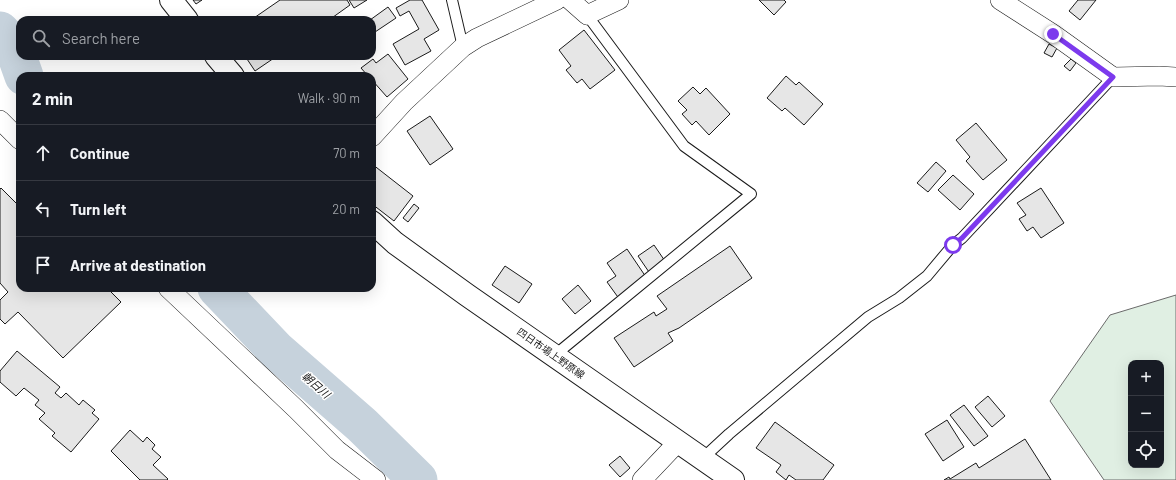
<!DOCTYPE html>
<meta charset="utf-8">
<style>
body{margin:0;font-family:Barlow,"Noto Sans JP",sans-serif;background:#20242c;color:#f1f3f6}
.controls{position:absolute;right:12px;bottom:12px;display:grid;overflow:hidden;border-radius:8px;box-shadow:0 4px 16px #0002}
.controls button{width:36px;height:36px;display:grid;place-items:center;padding:0;border:0;border-bottom:1px solid #363941;background:#171b24;color:#f1f3f6;font:20px sans-serif}
.stop{position:absolute;width:12px;height:12px;margin:-9px;border:3px solid #7c3aed;border-radius:50%;background:#fff}
.stop.end{background:#7c3aed;border-color:#fff;box-shadow:0 1px 4px #0008}
.list{margin:0;padding:0;list-style:none}
h2{display:flex;justify-content:space-between;align-items:center;height:52px;margin:0;padding:0 16px;font-size:17px}
h2 small{font-size:13px;font-weight:400;color:#9ea1a6}
.list li{display:grid;grid-template-columns:26px 1fr auto;gap:12px;align-items:center;box-sizing:border-box;height:56px;padding:0 16px;border-top:1px solid #363941}
.list b{display:block;font-size:15px;white-space:nowrap}
.list em{font-size:13px;font-style:normal;color:#9ea1a6}
.icon{flex:none;width:22px;height:22px;fill:none;stroke:currentColor;stroke-width:2;stroke-linecap:round;stroke-linejoin:round}
.map{position:relative;flex:none;width:1176px;height:480px;overflow:hidden}
.search{position:absolute;background:#171b24;box-shadow:0 4px 16px #0002;left:16px;top:16px;width:360px;height:44px;display:flex;align-items:center;gap:10px;box-sizing:border-box;padding:0 14px;border-radius:12px;color:#9ea1a6;font-size:15px}
.panel{position:absolute;background:#171b24;box-shadow:0 4px 16px #0002;left:16px;top:72px;width:360px;height:220px;border-radius:12px}
.map>svg:first-child{display:block}
.green{fill:#e0efe3;stroke:#6a6a6a;fill-rule:evenodd}
.lines{fill:none;stroke-linecap:round;stroke-linejoin:round}
.river{stroke:#c6d2dc;stroke-width:39}
.building{fill:#e6e6e6;stroke:#1a1a1a}
.lane-casing{stroke:#1a1a1a;stroke-width:12}
.street-casing{stroke:#1a1a1a;stroke-width:20}
.primary-casing{stroke:#1a1a1a;stroke-width:24}
.lane{stroke:#fff;stroke-width:10}
.street{stroke:#fff;stroke-width:19}
.primary{stroke:#fff;stroke-width:22}
.route{stroke:#7c3aed;stroke-width:5}
.labels{text-anchor:middle;stroke-width:3;stroke-linejoin:round;paint-order:stroke}
.street-label{font-size:10px;fill:#1a1a1a;stroke:#fff}
.water-label{font-size:11px;font-style:italic;fill:#1a1a1a;stroke:#fff}
</style>
<div class="map">
<svg width="1176" height="480" viewBox="0 0 1176 480">
<rect width="100%" height="100%" fill="#fff"/>
<!-- green -->
<path class="green" d="M 1176,295 L 1176,480 L 1104,480 L 1050,401 L 1110,315 ZM 1131,363 L 1161,363 L 1161,465 L 1131,465 Z"/>
<g class="lines">
<!-- river -->
<path class="river" d="M 0,31 L 13,45 L 24,76
M 217,288 L 276,350 L 362,425 L 418,480"/>
</g>
<!-- building -->
<path class="building" d="M 193,0 L 202,0 L 196,4 Z
M 280,0 L 347,0 L 350,5 L 329,20 L 251,20 Z
M 349,0 L 367,0 L 354,8 Z
M 410,0 L 422,0 L 439,30 L 424,39 L 431,51 L 405,65 L 393,44 L 419,29 L 409,11 L 400,16 L 396,8 Z
M 759,0 L 784,0 L 786,2 L 774,15 Z
M 1078,0 L 1096,0 L 1080,20 L 1069,11 Z
M 388,7 L 396,18 L 375,32 L 372,29 L 372,20 L 370,20 Z
M 584,30 L 615,70 L 590,89 L 582,79 L 577,83 L 566,70 L 571,66 L 559,50 Z
M 1049,44 L 1057,48 L 1052,57 L 1044,53 Z
M 388,54 L 408,79 L 387,97 L 372,80 L 372,76 L 368,76 L 361,68 L 373,59 L 376,63 Z
M 245,56 L 277,56 L 255,71 Z
M 1071,59 L 1076,63 L 1070,71 L 1064,66 Z
M 786,76 L 796,85 L 799,82 L 823,104 L 804,125 L 785,108 L 782,111 L 767,98 Z
M 693,87 L 700,94 L 706,88 L 730,114 L 709,135 L 696,121 L 692,125 L 682,114 L 687,110 L 678,101 Z
M 430,116 L 453,149 L 430,165 L 407,131 Z
M 976,123 L 1007,160 L 983,180 L 966,161 L 970,157 L 956,140 Z
M 936,162 L 946,171 L 928,192 L 917,183 Z
M 372,164 L 413,196 L 394,221 L 372,204 Z
M 953,175 L 974,194 L 960,210 L 938,190 Z
M 1,188 L 20,207 L 20,288 L 107,288 L 121,302 L 63,358 L 18,312 L 5,324 L 0,319 L 0,300 L 8,292 L 0,283 L 0,189 Z
M 1041,188 L 1064,223 L 1041,238 L 1033,227 L 1027,231 L 1019,219 L 1026,215 L 1017,203 Z
M 414,204 L 419,208 L 408,222 L 403,218 Z
M 654,245 L 667,264 L 651,275 L 638,256 Z
M 730,246 L 752,278 L 679,328 L 668,333 L 673,341 L 634,367 L 614,338 L 654,312 L 656,316 L 667,309 L 657,296 Z
M 627,249 L 648,280 L 620,300 L 607,282 L 616,276 L 607,263 Z
M 505,266 L 532,284 L 519,303 L 492,285 Z
M 578,285 L 591,301 L 575,314 L 562,299 Z
M 17,351 L 60,387 L 55,393 L 61,398 L 66,393 L 79,405 L 83,400 L 95,410 L 92,413 L 99,419 L 71,452 L 52,436 L 55,433 L 39,419 L 45,413 L 35,405 L 39,400 L 24,388 L 16,396 L 0,382 L 0,371 Z
M 988,396 L 1005,416 L 992,427 L 975,407 Z
M 964,405 L 988,436 L 974,446 L 950,415 Z
M 947,420 L 964,447 L 943,461 L 925,434 Z
M 775,422 L 834,465 L 823,480 L 796,480 L 789,475 L 786,480 L 776,472 L 781,465 L 756,448 Z
M 130,430 L 143,442 L 147,437 L 155,445 L 152,449 L 161,457 L 153,465 L 168,479 L 167,480 L 140,480 L 111,451 Z
M 1025,439 L 1051,480 L 944,480 L 949,477 L 950,479 L 976,463 L 979,468 Z
M 620,456 L 630,468 L 620,477 L 609,465 Z"/>
<g class="lines">
<defs>
<path id="lane" d="M 452,0 L 463,47
M 555,355 L 751,194 L 684,146 L 587,15
M 702,459 L 729,434 L 868,317 L 899,298 L 927,276 L 953,245 L 962,238 L 1113,77"/>
<path id="street" d="M 570,0 L 587,15 L 619,0
M 1000,0 L 1053,34 L 1113,77 L 1159,76 L 1176,77
M 0,120 L 20,140
M 372,137 L 404,102 L 463,47 L 477,38 L 557,0
M 168,288 L 296,409 L 337,450 L 376,480
M 642,480 L 678,442"/>
<path id="primary" d="M 171,0 L 187,20
M 216,56 L 233,76
M 372,222 L 395,243 L 467,295 L 733,480"/>
</defs>
<!-- lane casing -->
<use href="#lane" class="lane-casing"/>
<!-- street casing -->
<use href="#street" class="street-casing"/>
<!-- primary casing -->
<use href="#primary" class="primary-casing"/>
<!-- lane -->
<use href="#lane" class="lane"/>
<!-- street -->
<use href="#street" class="street"/>
<!-- primary -->
<use href="#primary" class="primary"/>
</g>
<g class="lines">
<!-- route -->
<path class="route" d="M 953,245 L 962,238 L 1113,77 L 1053,34"/>
</g>
<g class="labels">
<!-- street labels -->
<g class="street-label">
<text transform="translate(551 353) rotate(35)" y="4">四日市場上野原線</text>
</g>
<!-- water labels -->
<g class="water-label">
<text transform="translate(316 385) rotate(41)" y="4">朝日川</text>
</g>
</g>
</svg>
<div class="controls">
<button>+</button>
<button>−</button>
<button><svg class="icon" aria-label="locate" viewBox="0 0 24 24"><circle cx="12" cy="12" r="6"/><path d="M12 2v4M12 18v4M2 12h4M18 12h4"/></svg></button>
</div>
<div class="stop" style="left:953px;top:245px"></div>
<div class="stop end" style="left:1053px;top:34px"></div>
<div class="search"><svg class="icon" aria-label="search" viewBox="0 0 24 24"><circle cx="10" cy="10" r="6"/><path d="M15 15l6 6"/></svg>Search here</div>
<section class="panel">
<h2>2 min<small>Walk · 90 m</small></h2>
<ul class="list">
<li><svg class="icon" aria-label="ahead" viewBox="0 0 24 24"><path d="M12 20V5M6 11l6-6 6 6"/></svg><div><b>Continue</b></div><em>70 m</em></li>
<li><svg class="icon" aria-label="left" viewBox="0 0 24 24"><path d="M17 20v-9H6M10 6l-5 5 5 5"/></svg><div><b>Turn left</b></div><em>20 m</em></li>
<li><svg class="icon" aria-label="arrive" viewBox="0 0 24 24"><path d="M6 21V4h12l-3 4 3 4H6"/></svg><div><b>Arrive at destination</b></div></li>
</ul>
</section>
</div>
